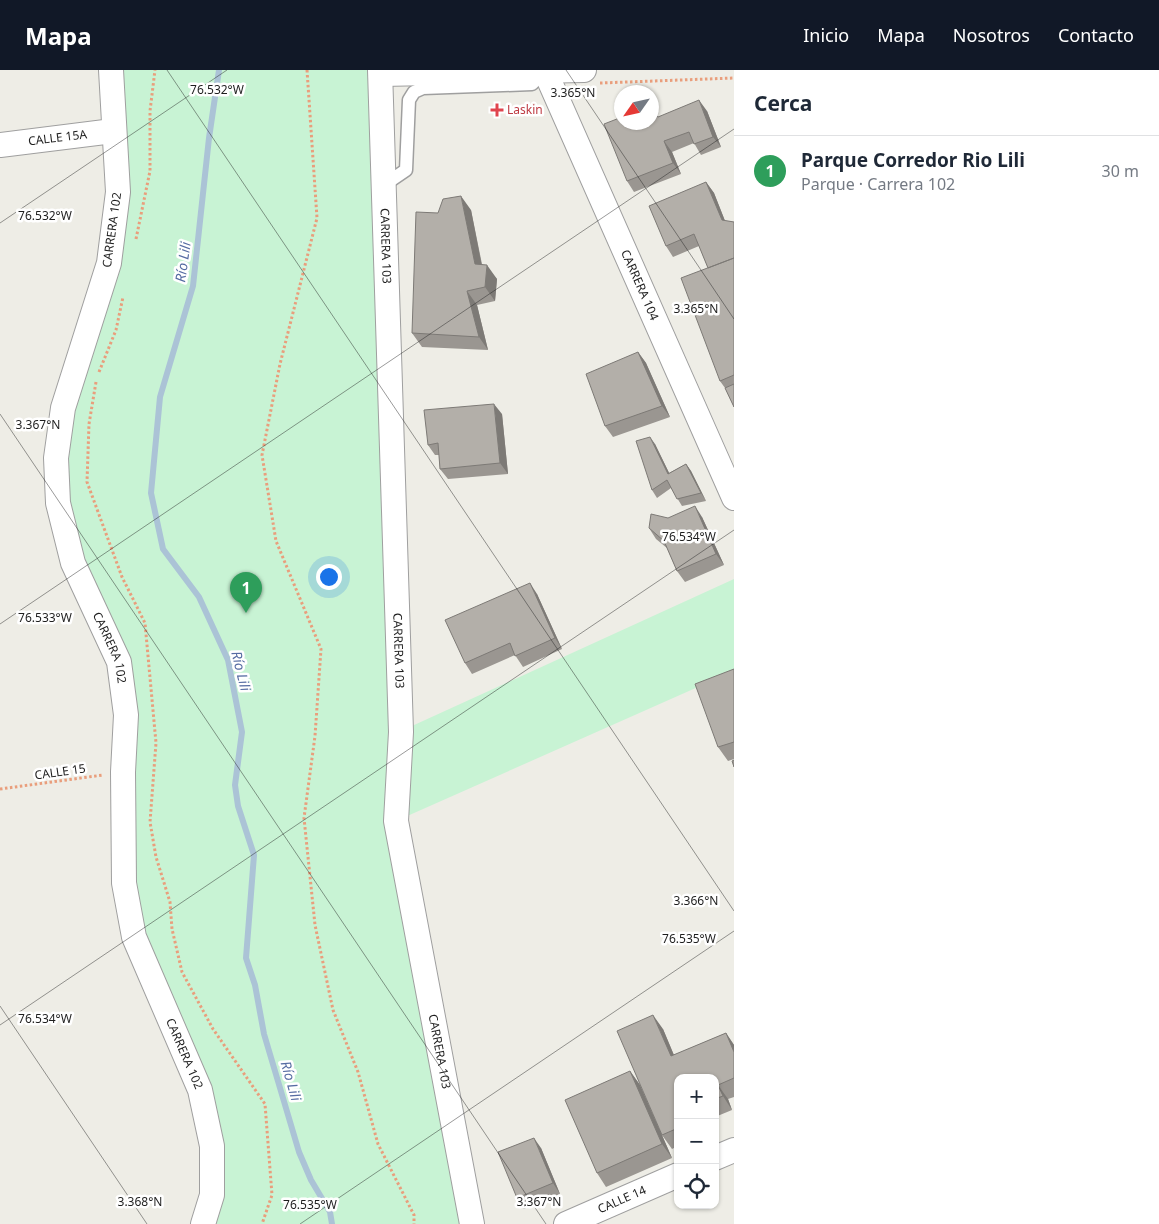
<!DOCTYPE html>
<html lang="es">
<meta charset="utf-8">
<style>
body{margin:0;font-family:"Noto Sans",sans-serif;background:#f6f6f7;color:#1f2937}
.controls{position:absolute;right:15px;bottom:15px;display:grid;overflow:hidden;border-radius:10px;box-shadow:0 1px 4px #0004}
.controls button{width:45px;height:45px;display:grid;place-items:center;padding:0;border:0;border-bottom:1px solid #e0e1e3;background:#fff;color:#1f2937;font:25px sans-serif}
.compass{position:absolute;left:614px;top:15px;width:45px;height:45px;border-radius:50%;background:#fff;box-shadow:0 1px 4px #0004;rotate:236deg}
.you{position:absolute;left:328px;top:506px;width:18px;height:18px;margin:-12px;border:4px solid #fff;border-radius:50%;background:#1a73e8;box-shadow:0 0 0 8px #1a73e833}
.badge{display:grid;place-items:center;width:32px;height:32px;border-radius:50%;background:#111827;color:#fff;font-size:16px;font-weight:700}
.pin{position:absolute;translate:-50% -41px;filter:drop-shadow(0 1px 2px #0008)}
.pin::after{content:'';position:absolute;top:26px;width:18px;height:15px;background:inherit;clip-path:polygon(0 0,100% 0,50% 100%)}
.list{margin:0;padding:0;list-style:none}
h2{display:flex;justify-content:space-between;align-items:center;height:65px;margin:0;padding:0 20px;font-size:21px}
h2 small{font-size:16px;font-weight:400;color:#747a83}
.list li{display:grid;grid-template-columns:32px 1fr auto;gap:15px;align-items:center;box-sizing:border-box;height:70px;padding:0 20px;border-top:1px solid #e0e1e3}
.list b{display:block;font-size:19px;white-space:nowrap}
.list p{margin:0;font-size:16px;white-space:nowrap;color:#747a83}
.list em{font-size:16px;font-style:normal;color:#747a83}
.icon{flex:none;width:28px;height:28px;fill:none;stroke:currentColor;stroke-width:2;stroke-linecap:round;stroke-linejoin:round}
.map{position:relative;flex:none;width:734px;height:1154px;overflow:hidden}
header{display:flex;align-items:center;gap:30px;box-sizing:border-box;height:70px;padding:0 25px;background:#111827;color:#fff}
header strong{font-size:24px}
nav{display:flex;gap:28px;margin-inline-start:auto;font-size:18px}
main{display:flex}
aside{flex:1;background:#fff}
.map>svg:first-child{display:block}
.park{fill:#c8f3d4}
.lines{fill:none;stroke-linecap:round;stroke-linejoin:round}
.stream{stroke:#abc3d6;stroke-width:6}
.lane-casing{stroke:#9f9f9f;stroke-width:15}
.street-casing{stroke:#9f9f9f;stroke-width:26}
.path{stroke:#e99e7c;stroke-width:3;stroke-dasharray:2.5 2.5;stroke-linecap:butt}
.lane{stroke:#fff;stroke-width:12}
.street{stroke:#fff;stroke-width:24}
.wall{fill:#9a9691}
.shaded-wall{fill:#7d7a76}
.building{fill:#b3afa9;stroke:#7d7a76}
.ticks{fill:none;stroke:#1e1e1e;stroke-width:1;stroke-opacity:0.45}
.health-dot{fill:#e0444e;stroke:#fff;stroke-width:2}
.labels{text-anchor:middle;stroke-width:5;stroke-linejoin:round;paint-order:stroke}
.health-label{font-size:12px;fill:#be3a42;stroke:#fff;text-anchor:start}
.street-label{font-size:12px;fill:#1e1e1e;stroke:#fff}
.water-label{font-size:14px;font-style:italic;fill:#566ca2;stroke:#fff}
.ticks-label{font-size:12px;text-anchor:middle;fill:#1e1e1e;stroke:#fff;stroke-width:5;stroke-linejoin:round;paint-order:stroke}
</style>
<header>
<strong>Mapa</strong>
<nav><a>Inicio</a><a>Mapa</a><a>Nosotros</a><a>Contacto</a></nav>
</header>
<main>
<div class="map">
<svg width="734" height="1154" viewBox="0 0 734 1154">
<rect width="100%" height="100%" fill="#eeede6"/>
<!-- park -->
<path class="park" d="M 111,0 L 380,0 L 401,661 L 734,509 L 734,601 L 396,751 L 472,1154 L 203,1154 L 212,1076 L 134,867 L 126,645 L 73,493 L 56,388 L 109,193 Z"/>
<g class="lines">
<!-- stream -->
<path class="stream" d="M 219,0 L 209,68 L 193,216 L 160,327 L 151,423 L 163,479 L 199,527 L 228,590 L 242,662 L 235,715 L 238,736 L 254,785 L 246,888 L 255,915 L 264,964 L 299,1082 L 311,1110 L 330,1142 L 332,1154"/>
<defs>
<path id="lane" d="M 384,115 L 406,100 L 409,30 L 414,22 L 423,18 L 532,14 L 544,2"/>
<g id="street">
<path id="s1" d="M 111,0 L 118,122 L 109,193 L 63,338 L 56,388 L 58,433 L 73,493 L 119,592 L 126,645 L 123,702 L 124,813 L 134,867 L 200,1020 L 212,1076 L 212,1125 L 203,1154"/>
<path id="s2" d="M 380,0 L 401,662 L 396,751 L 472,1154"/>
<path id="s3" d="M 545,1 L 734,428"/>
<path d="M 381,4 L 584,0"/>
<path id="s4" d="M 0,75 L 113,61"/>
<path d="M 715,1088 L 734,1080"/>
<path id="s5" d="M 566,1154 L 678,1105"/>
</g>
</defs>
<!-- lane casing -->
<use href="#lane" class="lane-casing"/>
<!-- street casing -->
<use href="#street" class="street-casing"/>
<!-- path -->
<path class="path" d="M 307,0 L 317,148 L 280,294 L 262,385 L 276,471 L 321,579 L 315,666 L 304,748 L 315,855 L 333,940 L 358,1002 L 378,1074 L 414,1145 L 414,1154
M 600,13 L 734,8
M 136,169 L 150,101 L 150,41 L 155,0
M 99,302 L 116,260 L 123,227
M 96,312 L 89,354 L 87,412 L 122,507 L 145,553 L 156,673 L 150,752 L 156,787 L 170,832 L 172,859 L 182,902 L 213,959 L 265,1034 L 272,1125 L 262,1154
M 0,719 L 103,705"/>
<!-- lane -->
<use href="#lane" class="lane"/>
<!-- street -->
<use href="#street" class="street"/>
</g>
<!-- wall -->
<path class="wall" d="M 707,41 L 721,77 L 701,85 L 694,73 L 672,82 L 681,104 L 634,122 L 627,111 L 658,47 Z
M 706,112 L 714,123 L 725,151 L 734,152 L 734,337 L 725,318 L 720,311 L 708,198 L 699,176 L 673,187 L 666,176 Z
M 471,140 L 482,194 L 497,209 L 495,231 L 477,235 L 488,280 L 422,277 L 412,263 L 438,143 Z
M 638,282 L 646,293 L 670,347 L 613,367 L 605,356 Z
M 502,344 L 508,404 L 448,409 L 440,399 L 439,385 L 435,385 L 428,375 Z
M 655,374 L 669,403 L 686,394 L 691,401 L 706,431 L 682,436 L 671,418 L 657,428 L 652,420 Z
M 702,447 L 724,495 L 685,512 L 677,501 L 667,478 L 656,469 L 649,458 L 668,448 Z
M 537,524 L 562,579 L 523,597 L 515,585 L 472,604 L 465,593 Z
M 734,599 L 734,689 L 728,691 L 718,677 Z
M 663,959 L 674,985 L 726,963 L 734,975 L 734,1027 L 728,1029 L 732,1040 L 715,1047 L 715,1008 L 678,1008 L 678,1076 L 672,1079 L 662,1065 Z
M 630,1001 L 640,1015 L 672,1088 L 606,1117 L 597,1103 Z
M 541,1078 L 560,1124 L 524,1139 L 517,1128 Z"/>
<!-- shaded-wall -->
<path class="shaded-wall" d="M 699,30 L 707,41 L 721,77 L 713,67 Z
M 664,71 L 672,82 L 681,104 L 673,93 Z
M 706,112 L 714,123 L 729,161 L 722,150 Z
M 461,126 L 471,140 L 484,207 L 475,194 Z
M 487,195 L 497,209 L 495,231 L 485,217 Z
M 467,221 L 477,235 L 488,280 L 479,267 Z
M 638,282 L 646,293 L 670,347 L 662,336 Z
M 494,334 L 502,344 L 508,404 L 500,393 Z
M 650,367 L 655,374 L 673,411 L 668,404 Z
M 686,394 L 691,401 L 706,431 L 701,423 Z
M 695,436 L 702,447 L 724,495 L 716,484 Z
M 530,513 L 537,524 L 562,579 L 555,568 Z
M 653,945 L 663,959 L 680,1000 L 671,986 Z
M 726,963 L 734,975 L 734,982 Z
M 630,1001 L 640,1015 L 672,1088 L 662,1074 Z
M 718,1015 L 728,1029 L 732,1040 L 723,1026 Z
M 534,1068 L 541,1078 L 560,1124 L 553,1113 Z"/>
<!-- building -->
<path class="building" d="M 699,30 L 713,67 L 694,74 L 689,62 L 664,71 L 673,93 L 627,111 L 604,54 L 622,47 L 622,52 L 652,52 L 652,43 L 658,47 Z
M 706,112 L 722,150 L 734,152 L 734,188 L 708,198 L 694,164 L 666,176 L 649,136 Z
M 461,126 L 475,194 L 487,195 L 485,217 L 467,221 L 479,267 L 412,263 L 416,142 L 438,143 L 443,129 Z
M 734,188 L 734,305 L 720,311 L 681,208 Z
M 638,282 L 662,336 L 605,356 L 586,304 Z
M 734,314 L 734,337 L 725,318 Z
M 494,334 L 500,393 L 440,399 L 438,373 L 428,375 L 424,340 Z
M 650,367 L 668,404 L 686,394 L 701,423 L 677,429 L 667,410 L 652,420 L 636,371 Z
M 695,436 L 716,484 L 677,501 L 664,471 L 649,458 L 651,444 L 668,448 Z
M 530,513 L 555,568 L 515,586 L 510,573 L 465,593 L 445,550 Z
M 734,599 L 734,672 L 718,677 L 695,614 Z
M 734,690 L 734,697 L 732,691 Z
M 653,945 L 671,986 L 726,963 L 734,982 L 734,1008 L 718,1015 L 723,1026 L 715,1029 L 715,1008 L 678,1008 L 678,1058 L 662,1065 L 617,961 Z
M 630,1001 L 662,1074 L 597,1103 L 565,1030 Z
M 534,1068 L 553,1113 L 517,1128 L 498,1082 Z"/>
<!-- ticks -->
<path class="ticks" d="M 167,0 L 734,841M 566,0 L 734,249M 0,153 L 227,0M 0,344 L 546,1154M 0,554 L 734,59M 0,936 L 147,1154M 0,955 L 734,460M 300,1154 L 734,861"/>
<!-- markers -->
<path class="health-dot" d="M494.5 32.5h5v5h5v5h-5v5h-5v-5h-5v-5h5z"/>
<g class="labels">
<!-- health labels -->
<g class="health-label">
<text x="507" y="44">Laskin</text>
</g>
<!-- street labels -->
<g class="street-label">
<text dy="4" stroke="none"><textPath href="#s4" startOffset="58">CALLE 15A</textPath></text>
<text transform="translate(112 160) rotate(-82)" y="4">CARRERA 102</text>
<text dy="4" stroke="none"><textPath href="#s2" startOffset="176">CARRERA 103</textPath></text>
<text dy="4" stroke="none"><textPath href="#s3" startOffset="234">CARRERA 104</textPath></text>
<text dy="4" stroke="none"><textPath href="#s1" startOffset="596">CARRERA 102</textPath></text>
<text dy="4" stroke="none"><textPath href="#s2" startOffset="581">CARRERA 103</textPath></text>
<text transform="translate(60 702) rotate(-8)" y="4">CALLE 15</text>
<text dy="4" stroke="none"><textPath href="#s2" startOffset="986">CARRERA 103</textPath></text>
<text dy="4" stroke="none"><textPath href="#s1" startOffset="1016">CARRERA 102</textPath></text>
<text dy="4" stroke="none"><textPath href="#s5" startOffset="61">CALLE 14</textPath></text>
</g>
<!-- water labels -->
<g class="water-label">
<text transform="translate(183 192) rotate(-82)" y="5">Río Lili</text>
<text transform="translate(241 601) rotate(76)" y="5">Río Lili</text>
<text transform="translate(291 1011) rotate(74)" y="5">Río Lili</text>
</g>
</g>
<g class="ticks-label">
<text x="217" y="24">76.532°W</text>
<text x="573" y="27">3.365°N</text>
<text x="45" y="150">76.532°W</text>
<text x="696" y="243">3.365°N</text>
<text x="38" y="359">3.367°N</text>
<text x="689" y="471">76.534°W</text>
<text x="45" y="552">76.533°W</text>
<text x="696" y="835">3.366°N</text>
<text x="689" y="873">76.535°W</text>
<text x="45" y="953">76.534°W</text>
<text x="140" y="1136">3.368°N</text>
<text x="539" y="1136">3.367°N</text>
<text x="310" y="1139">76.535°W</text>
</g>
</svg>
<div class="controls">
<button>+</button>
<button>−</button>
<button><svg class="icon" aria-label="locate" viewBox="0 0 24 24"><circle cx="12" cy="12" r="6"/><path d="M12 2v4M12 18v4M2 12h4M18 12h4"/></svg></button>
</div>
<svg class="compass" viewBox="-18 -18 36 36"><path d="M0-13l5 13h-10z" fill="#e53935"/><path d="M0 13l5-13h-10z" fill="#747a83"/></svg>
<div class="you"></div>
<div class="pin badge" style="left:246px;top:543px;background:#2e9e5b">1</div>
</div>
<aside>
<h2>Cerca<small></small></h2>
<ul class="list">
<li><span class="badge" style="background:#2e9e5b">1</span><div><b>Parque Corredor Rio Lili</b><p>Parque · Carrera 102</p></div><em>30 m</em></li>
</ul>
</aside>
</main>
